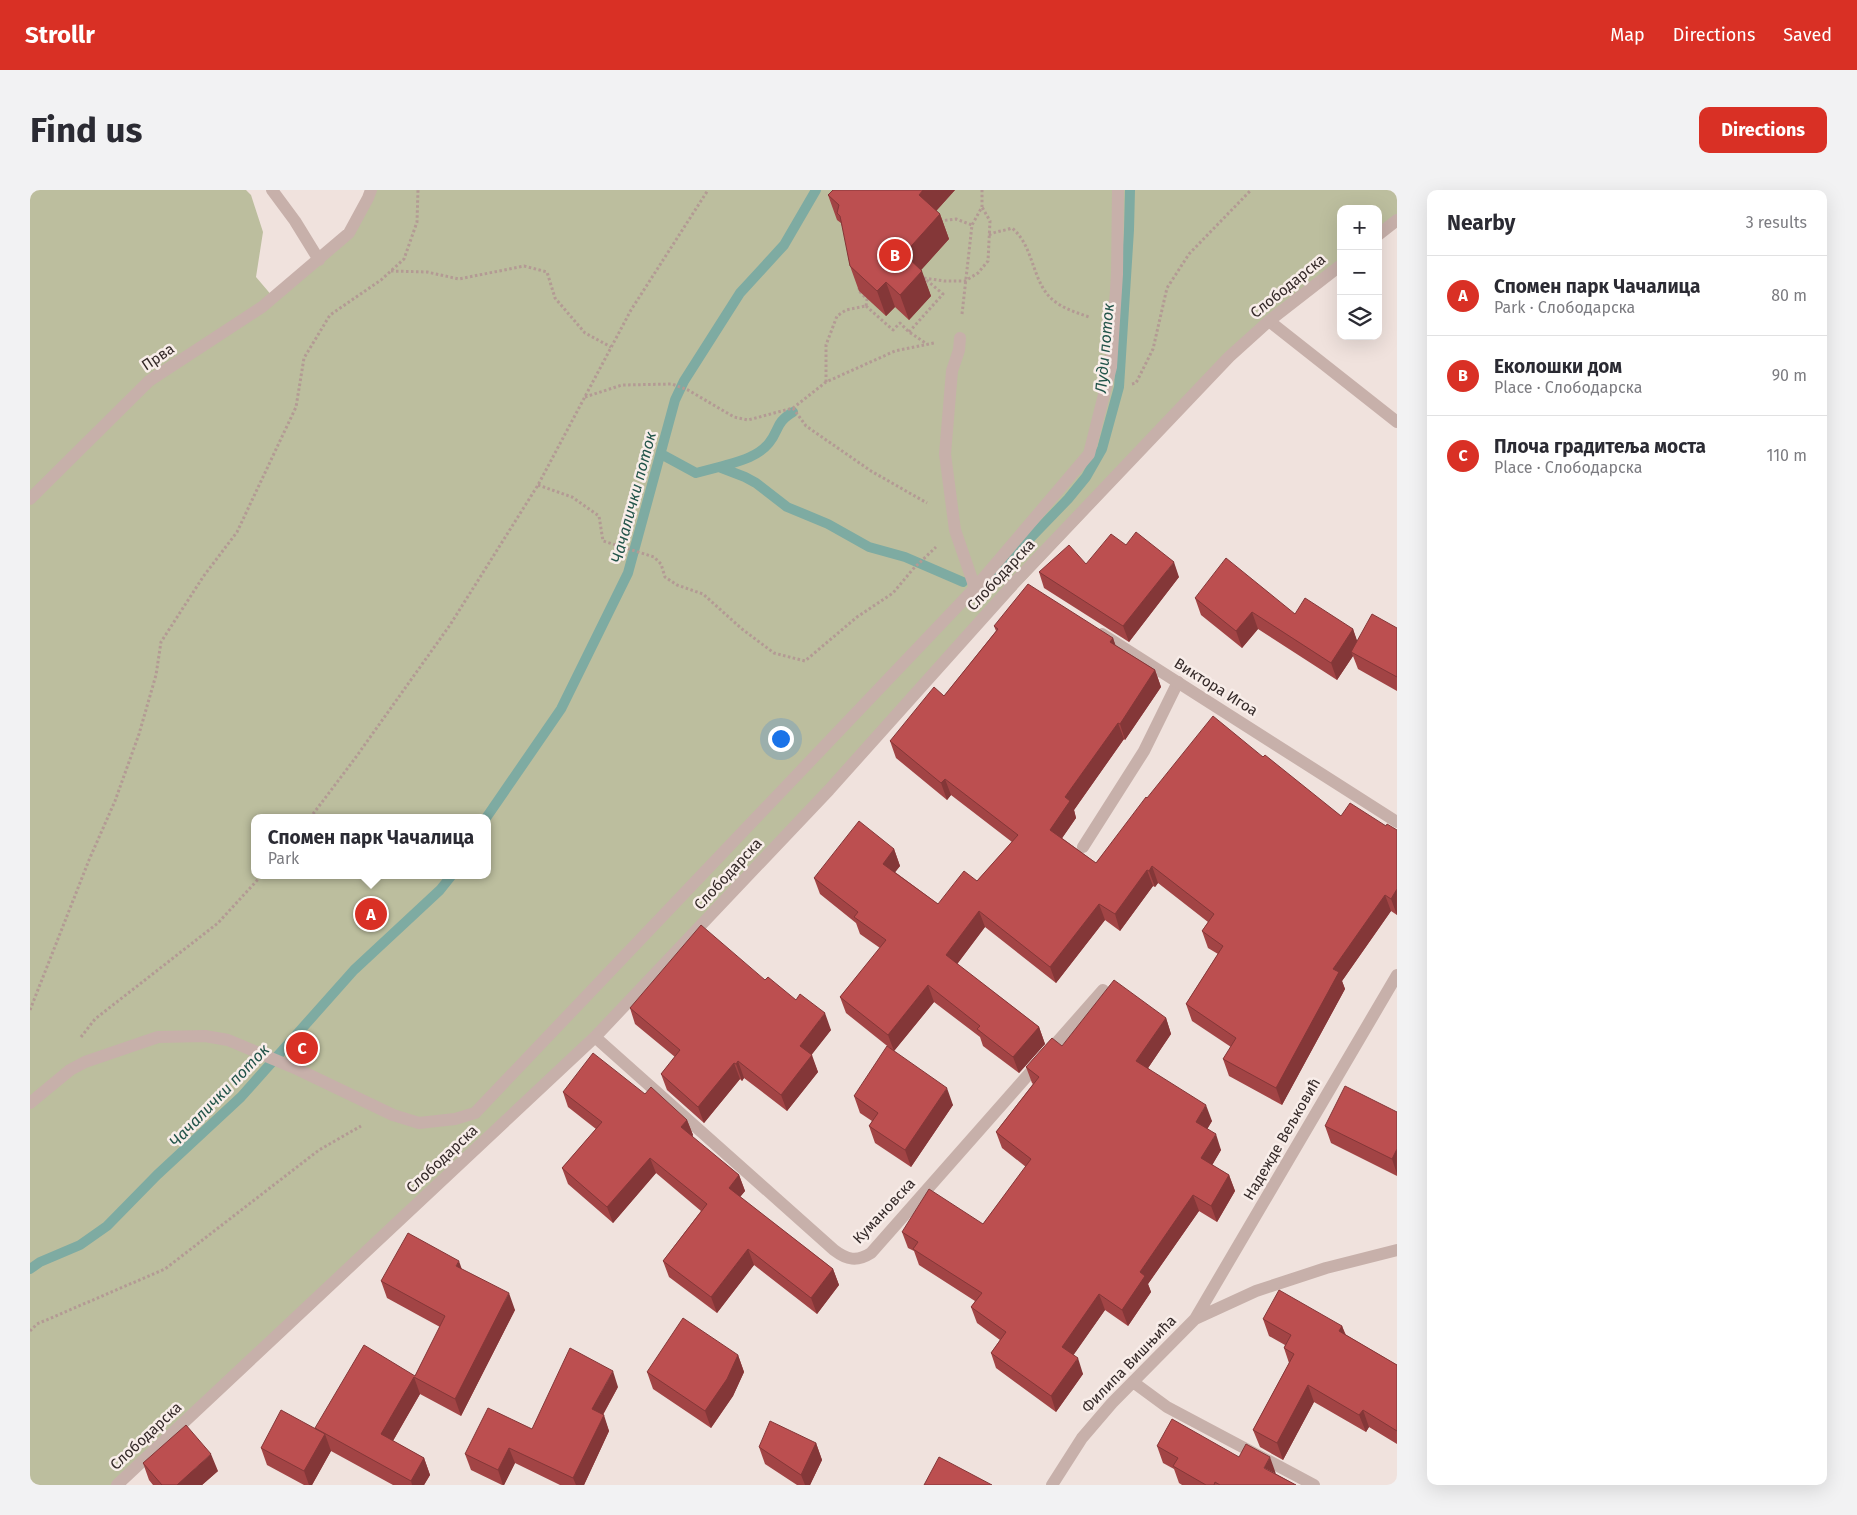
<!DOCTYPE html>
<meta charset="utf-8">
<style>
body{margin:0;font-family:"Fira Sans",sans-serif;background:#f2f2f3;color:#2b2b33}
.controls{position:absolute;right:15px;top:15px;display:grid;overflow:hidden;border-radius:10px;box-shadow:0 5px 20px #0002}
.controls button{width:45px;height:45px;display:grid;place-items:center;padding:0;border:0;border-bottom:1px solid #e1e1e2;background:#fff;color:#2b2b33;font:25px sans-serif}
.you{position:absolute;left:750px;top:548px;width:18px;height:18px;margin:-12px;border:4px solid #fff;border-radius:50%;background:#1a73e8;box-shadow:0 0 0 8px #1a73e833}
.badge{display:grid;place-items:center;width:32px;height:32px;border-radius:50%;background:#d93025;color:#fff;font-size:16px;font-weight:700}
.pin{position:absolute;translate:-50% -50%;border:2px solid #fff;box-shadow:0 1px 5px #0006}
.popup{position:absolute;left:221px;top:624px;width:240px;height:65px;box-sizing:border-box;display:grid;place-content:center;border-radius:10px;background:#fff;filter:drop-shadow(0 1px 4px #0005);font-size:16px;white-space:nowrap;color:#7c7c81}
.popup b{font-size:19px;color:#2b2b33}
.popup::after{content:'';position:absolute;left:50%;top:100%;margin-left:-10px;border:10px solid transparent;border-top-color:#fff}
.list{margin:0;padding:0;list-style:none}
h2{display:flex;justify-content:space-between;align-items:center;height:65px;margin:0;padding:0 20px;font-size:21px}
h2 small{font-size:16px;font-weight:400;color:#7c7c81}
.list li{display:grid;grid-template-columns:32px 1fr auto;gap:15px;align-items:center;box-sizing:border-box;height:80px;padding:0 20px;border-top:1px solid #e1e1e2}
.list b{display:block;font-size:19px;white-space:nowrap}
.list p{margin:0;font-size:16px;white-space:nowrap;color:#7c7c81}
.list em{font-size:16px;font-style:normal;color:#7c7c81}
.icon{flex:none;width:28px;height:28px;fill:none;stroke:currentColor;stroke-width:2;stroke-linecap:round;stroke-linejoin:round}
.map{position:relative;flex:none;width:1367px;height:1295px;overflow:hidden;border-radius:10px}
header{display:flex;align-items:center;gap:30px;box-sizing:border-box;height:70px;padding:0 25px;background:#d93025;color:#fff}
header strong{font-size:24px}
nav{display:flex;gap:28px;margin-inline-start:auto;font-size:18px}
.intro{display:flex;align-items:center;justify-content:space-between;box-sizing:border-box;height:120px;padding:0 30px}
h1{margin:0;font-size:35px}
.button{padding:12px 22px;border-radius:10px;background:#d93025;color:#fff;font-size:18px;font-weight:700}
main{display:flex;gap:30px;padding:0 30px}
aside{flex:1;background:#fff;border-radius:10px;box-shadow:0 5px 20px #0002}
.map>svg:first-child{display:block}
.green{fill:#bcbe9e;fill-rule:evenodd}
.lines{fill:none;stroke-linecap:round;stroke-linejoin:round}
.stream{stroke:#7eaba2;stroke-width:10}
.path{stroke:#b39a94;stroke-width:3;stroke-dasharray:2.5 2.5;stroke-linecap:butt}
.lane{stroke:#c7b0aa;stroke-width:12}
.street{stroke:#c7b0aa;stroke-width:12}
.wall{fill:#a24445}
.shaded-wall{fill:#843738}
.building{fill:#bc4f50;stroke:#843738}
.labels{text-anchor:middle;stroke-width:5;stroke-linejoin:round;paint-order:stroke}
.street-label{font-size:15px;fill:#352a29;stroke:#f8ede9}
.water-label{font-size:16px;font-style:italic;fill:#22544a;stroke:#f8ede9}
</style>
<header>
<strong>Strollr</strong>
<nav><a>Map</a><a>Directions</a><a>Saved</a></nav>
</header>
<div class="intro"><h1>Find us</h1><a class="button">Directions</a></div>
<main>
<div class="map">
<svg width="1367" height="1295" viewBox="0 0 1367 1295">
<rect width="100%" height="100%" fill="#f0e2dd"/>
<!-- green -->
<path class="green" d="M 0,0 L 216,0 L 221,5 L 233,42 L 226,87 L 243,107 L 319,43 L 341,0 L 1367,0 L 1367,30 L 1348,45 L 1348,19 L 1311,19 L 1311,75 L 1239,131 L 565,847 L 87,1295 L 0,1295 ZM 225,628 L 457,628 L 457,685 L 225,685 Z"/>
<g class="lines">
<!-- stream -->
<path class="stream" d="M 631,264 L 666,283 L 689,277 L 715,287 L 726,293 L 757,317 L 798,334 L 839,357 L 875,367 L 933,392
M 689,277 C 706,272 727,268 739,253 C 750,239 745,233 763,222
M 956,394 L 1038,309 L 1056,287 L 1072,259 L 1089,197 L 1099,40 L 1100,0
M 456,628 L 531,519 L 598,383 L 645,210 L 654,191 L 710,103 L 754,55 L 786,0
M 0,1079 L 10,1072 L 50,1055 L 77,1036 L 127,985 L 211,907 L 324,780 L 410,700 L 422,685"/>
<!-- path -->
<path class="path" d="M 910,31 L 926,29 L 942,35
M 959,45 C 966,41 974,41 982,38 C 1006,58 1001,96 1027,113 C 1037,120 1048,123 1059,127
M 361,81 L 397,82 L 429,89 L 494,76 L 517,82 L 525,108 L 555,143 L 581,157
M 894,88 L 914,91 L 935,91 L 948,83 L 958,71 L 960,31 L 952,17
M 830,98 L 828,100 L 837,109 L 836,116
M 836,116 L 863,140 L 870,133 L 879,142 L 897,154
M 932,124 L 942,35 L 952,17 L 952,0
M 879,142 L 913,104 L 894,88
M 796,192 L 796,155 L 807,126 L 816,120 L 836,116
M 1102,194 L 1106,193 L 1123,159 L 1137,98 L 1159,64 L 1221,0
M 555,207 L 592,195 L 642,194 L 658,200 L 704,227 L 718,230 L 763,218 L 796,192 L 865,161 L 904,153
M 763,218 L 776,236 L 841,281 L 897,313
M 508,295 L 542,307 L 569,326 L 573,351 L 624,367 L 631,374 L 635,387 L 647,395 L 673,404 L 712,439 L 744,463 L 775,471 L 827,427 L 863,403 L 883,379 L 906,357
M 280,628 L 326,567 L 420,435 L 508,295 L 601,120 L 678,0
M 0,820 L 59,670 L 85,611 L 109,544 L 126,485 L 131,452 L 173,387 L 207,342 L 266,217 L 274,168 L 300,125 L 351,90 L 374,69 L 387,32 L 388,0
M 51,847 L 65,829 L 188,733 L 232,685
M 0,1141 L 7,1134 L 135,1079 L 289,960 L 331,936"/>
<!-- lane -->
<path class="lane" d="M 1239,131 L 1367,232
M 930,148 L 929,160 L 922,181 L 915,264 L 925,340 L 945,398
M 1053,657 L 1114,561 L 1148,492
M 0,913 L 40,880 L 55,872 L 128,847 L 175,846 L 198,850 L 267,879 L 363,925 L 389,933 L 425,929 L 445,923 L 945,398 L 1059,264 L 1081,177 L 1087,84 L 1088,0"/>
<!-- street -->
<path class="street" d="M 242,0 L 265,31 L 289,70
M 1348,45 L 1367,30
M 0,309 L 119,191 L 232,117 L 319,43 L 338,8 L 341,0
M 1072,444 L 1367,632
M 565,847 L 804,1060 C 817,1070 827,1072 841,1063 L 1073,800
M 1165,1129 L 1367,785
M 1103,1192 L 1137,1217 L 1284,1295
M 87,1295 L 565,847 L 799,600 L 987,390 L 1199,167 L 1239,131 L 1311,75
M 1022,1295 L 1052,1248 L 1082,1213 L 1165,1129 L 1226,1101 L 1296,1078 L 1367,1060"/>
</g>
<!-- wall -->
<path class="wall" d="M 925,0 L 906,21 L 910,24 L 919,49 L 891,80 L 901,106 L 879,130 L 865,117 L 856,126 L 829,101 L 820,76 L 813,39 L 811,33 L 807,30 L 798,5 Z
M 1096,355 L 1149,387 L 1099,452 L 1014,398 L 1009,382 L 1056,374 Z
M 1165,408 L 1265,424 L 1323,439 L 1327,452 L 1367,438 L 1367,501 L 1328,479 L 1323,466 L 1307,490 L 1228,439 L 1212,458 L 1171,425 Z
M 964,436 L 1083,448 L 1085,455 L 1125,480 L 1131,497 L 1095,550 L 1094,549 L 1044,620 L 1046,628 L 1032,648 L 1066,673 L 1117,608 L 1233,567 L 1311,626 L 1356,636 L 1367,640 L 1367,725 L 1361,721 L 1312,791 L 1315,799 L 1252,915 L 1199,886 L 1193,869 L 1201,857 L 1162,831 L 1156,814 L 1188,764 L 1178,758 L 1172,741 L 1178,732 L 1128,693 L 1125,697 L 1123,696 L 1090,741 L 1075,730 L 1026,793 L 955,737 L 927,774 L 1009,837 L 1015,854 L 989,883 L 953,856 L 950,847 L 904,812 L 864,861 L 923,915 L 881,977 L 845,953 L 839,936 L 842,931 L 830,923 L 824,906 L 861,859 L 816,823 L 810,807 L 850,758 L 830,744 L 826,733 L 790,704 L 784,688 L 864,659 L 870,676 L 865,682 L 908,714 L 947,691 L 982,652 L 921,605 L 917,610 L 866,568 L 860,551 L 914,506 L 966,441 Z
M 735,790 L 801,840 L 781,865 L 788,882 L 757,921 L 714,888 L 712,891 L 710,889 L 674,933 L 637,900 L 631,884 L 645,867 L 605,834 L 600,818 Z
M 1136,828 L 1141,844 L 1118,878 L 1182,931 L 1177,939 L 1191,960 L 1182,975 L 1199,985 L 1205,1001 L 1187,1032 L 1169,1021 L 1118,1094 L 1121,1102 L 1098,1136 L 1075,1120 L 1043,1165 L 1053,1184 L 1026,1222 L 966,1178 L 961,1163 L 970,1150 L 947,1133 L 941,1117 L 945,1111 L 889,1075 L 884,1061 L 878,1058 L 872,1042 L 953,1034 L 996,977 L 972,958 L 966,942 L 1003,894 L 1002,893 L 996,877 L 1032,856 Z
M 533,902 L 615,904 L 657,930 L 663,945 L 662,947 L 709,985 L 715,1001 L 710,1007 L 803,1079 L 809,1095 L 787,1124 L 724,1075 L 687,1123 L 639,1087 L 633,1071 L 671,1021 L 626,983 L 583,1033 L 538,994 L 532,978 L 566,939 L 538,917 Z
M 1367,922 L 1367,986 L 1301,953 L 1295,936 Z
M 431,1079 L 485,1120 L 431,1226 L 390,1204 L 363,1251 L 394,1268 L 400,1285 L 394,1295 L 363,1295 L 301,1261 L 282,1295 L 274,1295 L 237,1275 L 231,1258 L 285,1238 L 385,1186 L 410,1137 L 357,1108 L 351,1091 Z
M 1233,1129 L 1312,1136 L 1316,1145 L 1367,1175 L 1367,1254 L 1339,1237 L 1336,1242 L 1284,1212 L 1253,1270 L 1230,1257 L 1223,1240 L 1259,1173 L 1254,1158 L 1255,1155 L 1239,1146 Z
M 708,1165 L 714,1182 L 703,1206 L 681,1238 L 623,1199 L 617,1182 Z
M 588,1197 L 573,1225 L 579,1241 L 554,1295 L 530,1295 L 485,1273 L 474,1295 L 472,1295 L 441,1280 L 435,1264 L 502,1239 Z
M 786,1253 L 792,1270 L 780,1295 L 767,1295 L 735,1274 L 729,1257 Z
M 1127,1256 L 1209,1267 L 1246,1284 L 1266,1295 L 1152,1295 L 1149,1293 L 1144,1279 L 1133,1273 Z
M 113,1273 L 188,1281 L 172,1295 L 123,1295 L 119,1290 Z"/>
<!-- shaded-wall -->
<path class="shaded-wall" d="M 893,0 L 925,0 L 898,30 L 889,5 Z
M 910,24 L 919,49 L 883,89 L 874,64 Z
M 892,81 L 901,106 L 879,130 L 870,105 Z
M 856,92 L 865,117 L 856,126 L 847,101 Z
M 1144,372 L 1149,387 L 1099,452 L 1093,436 Z
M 1222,422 L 1228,439 L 1212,458 L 1206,441 Z
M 1323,439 L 1329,456 L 1321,462 L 1323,466 L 1307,490 L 1301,473 Z
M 1083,448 L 1089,465 L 1080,452 Z
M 1125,480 L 1131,497 L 1095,550 L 1090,534 Z
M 1088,533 L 1094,549 L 1044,620 L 1046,628 L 1026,657 L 1020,640 L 1035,607 Z
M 915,589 L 921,605 L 917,610 L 911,593 Z
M 864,659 L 870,676 L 859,690 L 853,674 Z
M 1122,676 L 1128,693 L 1125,697 L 1119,681 Z
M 1117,680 L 1123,696 L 1090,741 L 1085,724 Z
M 1367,699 L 1367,725 L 1361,709 Z
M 1355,705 L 1361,721 L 1312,791 L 1315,799 L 1252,915 L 1246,898 L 1303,779 Z
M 1069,714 L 1075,730 L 1026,793 L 1020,777 Z
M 949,721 L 955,737 L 922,781 L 916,765 Z
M 898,795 L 904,812 L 864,861 L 858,845 Z
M 795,823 L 801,840 L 776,872 L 770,856 Z
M 1136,828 L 1141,844 L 1112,887 L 1106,871 Z
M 1009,837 L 1015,854 L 989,883 L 983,867 Z
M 782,865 L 788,882 L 757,921 L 751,905 Z
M 708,871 L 714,888 L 712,891 L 706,874 Z
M 704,873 L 710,889 L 674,933 L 668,917 Z
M 917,898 L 923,915 L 881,977 L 875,960 Z
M 1176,915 L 1182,931 L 1172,948 L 1166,932 Z
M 657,930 L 663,945 L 657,953 L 651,937 Z
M 1186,944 L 1191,960 L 1177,984 L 1171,968 Z
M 1367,959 L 1367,984 L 1362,969 Z
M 620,968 L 626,983 L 583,1033 L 577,1017 Z
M 709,985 L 715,1001 L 705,1013 L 699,998 Z
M 1199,985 L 1205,1001 L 1187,1032 L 1181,1016 Z
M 1163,1005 L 1169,1021 L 1118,1094 L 1121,1102 L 1098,1136 L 1092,1120 L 1110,1082 Z
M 718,1059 L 724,1075 L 687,1123 L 681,1107 Z
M 429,1071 L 435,1088 L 426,1076 Z
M 803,1079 L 809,1095 L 787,1124 L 781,1108 Z
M 479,1103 L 485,1120 L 431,1226 L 425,1209 Z
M 1069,1104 L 1075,1120 L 1038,1173 L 1032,1157 Z
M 1312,1136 L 1318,1153 L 1309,1141 Z
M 708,1165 L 714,1182 L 703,1206 L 681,1238 L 675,1221 Z
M 1048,1168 L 1053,1184 L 1026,1222 L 1021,1206 Z
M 583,1181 L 588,1197 L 567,1235 L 562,1219 Z
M 384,1187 L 390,1204 L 357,1261 L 351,1244 Z
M 1278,1195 L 1284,1212 L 1253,1270 L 1247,1253 Z
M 1333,1220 L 1339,1237 L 1336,1242 L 1329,1225 Z
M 574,1225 L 579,1241 L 554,1295 L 546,1295 L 543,1288 Z
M 295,1244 L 301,1261 L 282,1295 L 279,1295 L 274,1281 Z
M 786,1253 L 792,1270 L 780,1295 L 775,1295 L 771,1285 Z
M 479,1258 L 485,1273 L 474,1295 L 473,1295 L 468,1280 Z
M 181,1264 L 188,1281 L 172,1295 L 147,1295 Z
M 1240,1267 L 1246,1284 L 1234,1278 Z
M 394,1268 L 400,1285 L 394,1295 L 382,1295 L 381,1291 Z"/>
<!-- building -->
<path class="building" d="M 803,0 L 893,0 L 889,5 L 910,24 L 874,64 L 892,81 L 870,105 L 856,92 L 847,101 L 820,76 L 810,26 L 807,23 L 809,15 L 798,5 Z
M 1106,342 L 1144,372 L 1093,436 L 1009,382 L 1039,355 L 1056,374 L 1081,344 L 1096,355 Z
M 1196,368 L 1265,424 L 1275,408 L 1323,439 L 1301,473 L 1222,422 L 1206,441 L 1165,408 Z
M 998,394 L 1083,448 L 1080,452 L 1125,480 L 1090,534 L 1088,533 L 1035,607 L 1040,611 L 1020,640 L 1066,673 L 1116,607 L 1117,608 L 1183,526 L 1233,567 L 1235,565 L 1311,626 L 1320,613 L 1356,636 L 1357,634 L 1367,640 L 1367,699 L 1361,709 L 1355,705 L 1303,779 L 1309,782 L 1246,898 L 1193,869 L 1206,848 L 1156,814 L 1193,756 L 1172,741 L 1184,724 L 1122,676 L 1119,681 L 1117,680 L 1085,724 L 1069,714 L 1020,777 L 949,721 L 916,765 L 1009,837 L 983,867 L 947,839 L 950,836 L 898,795 L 858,845 L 810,807 L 856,750 L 824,727 L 828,722 L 784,688 L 829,631 L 864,659 L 853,674 L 908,714 L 934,681 L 947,691 L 988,645 L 915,589 L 911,593 L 860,551 L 904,497 L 914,506 L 968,439 L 964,436 Z
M 1342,424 L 1367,438 L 1367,487 L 1321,462 Z
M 671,735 L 735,790 L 738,787 L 766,810 L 770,804 L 795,823 L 770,856 L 782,865 L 751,905 L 708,871 L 706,874 L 704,873 L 668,917 L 631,884 L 650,860 L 600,818 Z
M 1084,790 L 1136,828 L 1106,871 L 1176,915 L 1166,932 L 1186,944 L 1171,968 L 1199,985 L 1181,1016 L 1163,1005 L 1110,1082 L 1115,1086 L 1092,1120 L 1069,1104 L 1032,1157 L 1048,1168 L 1021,1206 L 961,1163 L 976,1142 L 941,1117 L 952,1103 L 883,1059 L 888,1052 L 872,1042 L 899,999 L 953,1034 L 1001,969 L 966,942 L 1009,887 L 996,877 L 1022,848 L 1032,856 Z
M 857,856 L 917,898 L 875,960 L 839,936 L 848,923 L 824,906 Z
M 563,863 L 615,904 L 621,897 L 657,930 L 651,937 L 709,985 L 699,998 L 803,1079 L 781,1108 L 718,1059 L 681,1107 L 633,1071 L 677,1014 L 620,968 L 577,1017 L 532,978 L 572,932 L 533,902 Z
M 1315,896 L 1367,922 L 1367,959 L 1362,969 L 1295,936 Z
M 378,1043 L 429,1071 L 426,1076 L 479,1103 L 425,1209 L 384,1187 L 351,1244 L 394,1268 L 381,1291 L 285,1238 L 334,1155 L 385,1186 L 415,1126 L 351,1091 Z
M 1249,1100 L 1312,1136 L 1309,1141 L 1367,1175 L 1367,1241 L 1333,1220 L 1329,1225 L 1278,1195 L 1247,1253 L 1223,1240 L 1264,1164 L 1254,1158 L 1261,1145 L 1233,1129 Z
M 653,1128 L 708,1165 L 697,1189 L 675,1221 L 617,1182 Z
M 540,1158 L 583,1181 L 562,1219 L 574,1225 L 543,1288 L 479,1258 L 468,1280 L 435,1264 L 458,1218 L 502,1239 Z
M 251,1220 L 295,1244 L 274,1281 L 231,1258 Z
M 1142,1229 L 1209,1267 L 1216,1254 L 1240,1267 L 1234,1278 L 1266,1295 L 1190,1295 L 1185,1292 L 1184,1295 L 1176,1295 L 1143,1276 L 1148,1268 L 1127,1256 Z
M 740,1231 L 786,1253 L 771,1285 L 729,1257 Z
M 156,1235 L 181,1264 L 147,1295 L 132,1295 L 113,1273 Z
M 909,1267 L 962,1295 L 894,1295 Z"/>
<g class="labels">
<!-- street labels -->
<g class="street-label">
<text transform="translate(1258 96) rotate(-39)" y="5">Слободарска</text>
<text transform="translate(128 167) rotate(-34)" y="5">Прва</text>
<text transform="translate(971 385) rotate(-47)" y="5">Слободарска</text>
<text transform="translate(1186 497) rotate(32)" y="5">Виктора Игоа</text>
<text transform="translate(698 684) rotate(-47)" y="5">Слободарска</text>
<text transform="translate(1252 949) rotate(-60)" y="5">Надежде Вељковић</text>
<text transform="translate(412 969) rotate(-43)" y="5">Слободарска</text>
<text transform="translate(854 1021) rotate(-47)" y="5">Кумановска</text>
<text transform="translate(1099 1174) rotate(-46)" y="5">Филипа Вишњића</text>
<text transform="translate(116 1246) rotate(-43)" y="5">Слободарска</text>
</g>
<!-- water labels -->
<g class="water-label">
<text transform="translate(1074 158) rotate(-85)" y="6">Луди поток</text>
<text transform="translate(603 307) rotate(-75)" y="6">Чачалички поток</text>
<text transform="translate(189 905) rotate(-46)" y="6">Чачалички поток</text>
</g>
</g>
</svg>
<div class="controls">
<button>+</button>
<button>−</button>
<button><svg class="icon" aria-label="layers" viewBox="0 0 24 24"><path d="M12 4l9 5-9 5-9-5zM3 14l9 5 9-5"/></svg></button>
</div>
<div class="you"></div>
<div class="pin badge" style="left:341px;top:724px">A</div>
<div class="popup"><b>Спомен парк Чачалица</b>Park</div>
<div class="pin badge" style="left:865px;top:65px">B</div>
<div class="pin badge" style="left:272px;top:858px">C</div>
</div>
<aside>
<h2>Nearby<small>3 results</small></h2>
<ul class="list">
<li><span class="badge">A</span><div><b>Спомен парк Чачалица</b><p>Park · Слободарска</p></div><em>80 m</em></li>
<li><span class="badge">B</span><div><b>Еколошки дом</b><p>Place · Слободарска</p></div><em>90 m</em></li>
<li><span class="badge">C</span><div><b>Плоча градитеља моста</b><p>Place · Слободарска</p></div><em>110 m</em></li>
</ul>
</aside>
</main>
